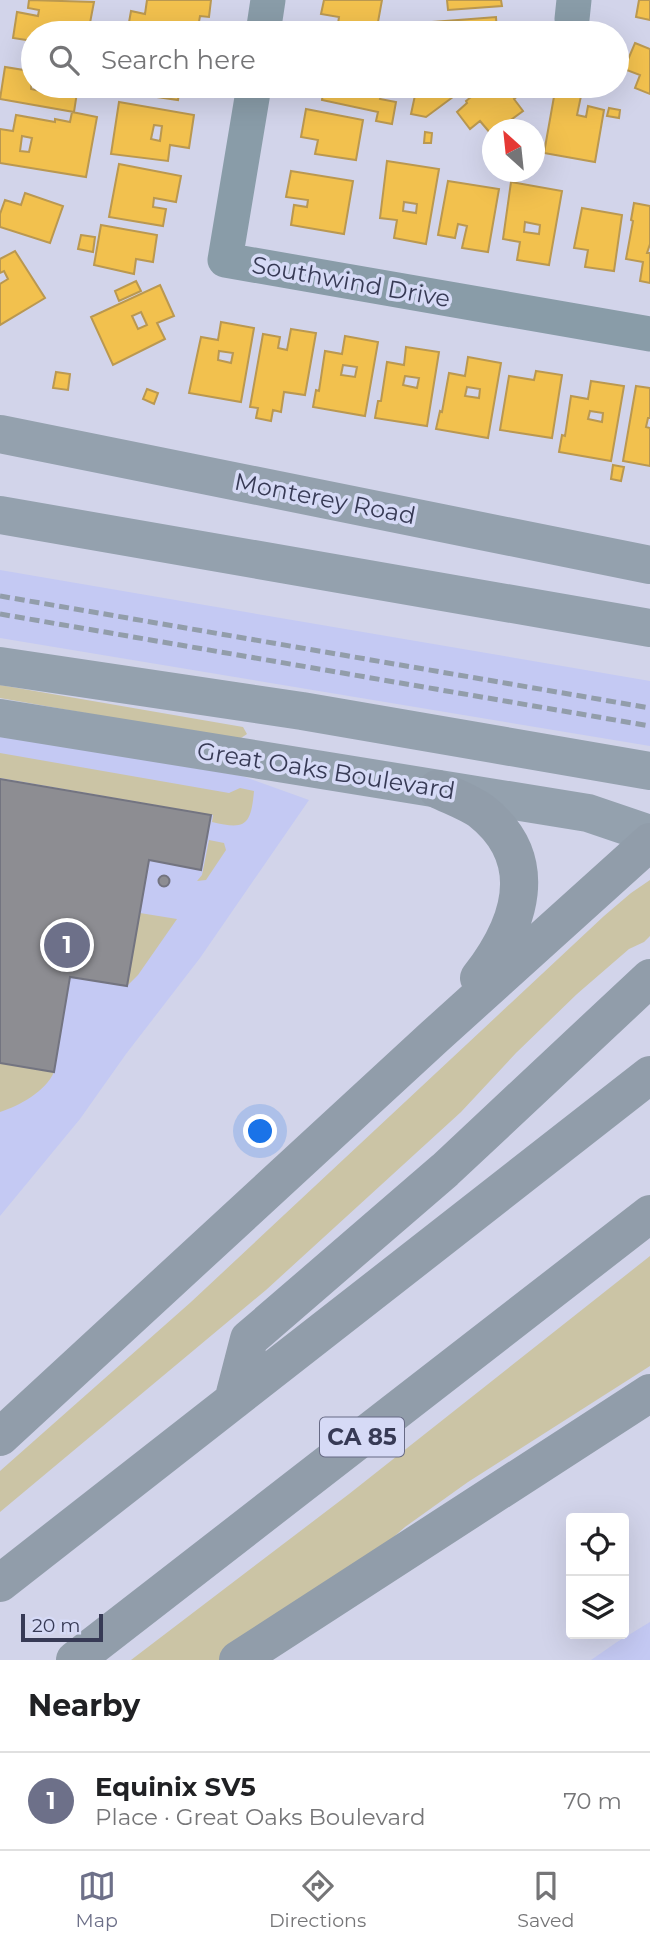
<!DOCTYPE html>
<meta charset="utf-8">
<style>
body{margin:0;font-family:Montserrat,sans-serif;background:#f6f6f6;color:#202124}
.controls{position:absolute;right:21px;bottom:21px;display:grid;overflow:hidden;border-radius:7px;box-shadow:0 7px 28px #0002}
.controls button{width:63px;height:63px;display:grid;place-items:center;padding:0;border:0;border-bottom:2px solid #e0e0e0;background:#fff;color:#202124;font:35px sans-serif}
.compass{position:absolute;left:482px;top:119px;width:63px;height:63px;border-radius:50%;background:#fff;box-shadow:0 7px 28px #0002;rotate:333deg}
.scale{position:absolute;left:21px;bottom:18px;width:82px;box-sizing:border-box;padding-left:7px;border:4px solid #373a55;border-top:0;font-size:19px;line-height:24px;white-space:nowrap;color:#373a55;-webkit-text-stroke:5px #d6daf6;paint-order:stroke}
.you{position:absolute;left:261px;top:1132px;width:24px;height:24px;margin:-18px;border:5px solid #fff;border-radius:50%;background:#1a73e8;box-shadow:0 0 0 10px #1a73e833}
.badge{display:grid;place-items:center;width:46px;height:46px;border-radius:50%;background:#6d7089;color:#fff;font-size:23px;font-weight:700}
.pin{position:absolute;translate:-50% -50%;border:4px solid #fff;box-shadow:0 2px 7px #0006}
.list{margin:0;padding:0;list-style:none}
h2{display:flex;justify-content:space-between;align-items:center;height:91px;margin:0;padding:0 28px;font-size:30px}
h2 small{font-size:23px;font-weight:400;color:#757577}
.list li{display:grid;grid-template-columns:46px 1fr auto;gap:21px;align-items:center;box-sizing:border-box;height:98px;padding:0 28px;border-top:2px solid #e0e0e0}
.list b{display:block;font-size:26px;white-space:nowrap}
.list p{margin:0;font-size:23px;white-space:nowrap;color:#757577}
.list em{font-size:23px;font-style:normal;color:#757577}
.icon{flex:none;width:38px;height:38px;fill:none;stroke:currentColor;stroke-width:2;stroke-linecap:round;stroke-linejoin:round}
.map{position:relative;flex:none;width:650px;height:1660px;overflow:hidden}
.search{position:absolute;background:#fff;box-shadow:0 7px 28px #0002;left:21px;right:21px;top:21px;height:77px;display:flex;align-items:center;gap:18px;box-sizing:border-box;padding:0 24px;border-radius:38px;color:#757577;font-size:26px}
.sheet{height:189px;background:#fff}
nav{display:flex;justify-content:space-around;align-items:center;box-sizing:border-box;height:98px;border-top:2px solid #e0e0e0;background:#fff;font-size:19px;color:#757577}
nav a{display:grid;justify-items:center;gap:4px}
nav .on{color:#6d7089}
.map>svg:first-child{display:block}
.built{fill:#c4c9f3}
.green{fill:#cbc4a5}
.homes{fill:#f2c14e;stroke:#ba9850;stroke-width:2;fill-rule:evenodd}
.industry{fill:#8d8d92;stroke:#737480;stroke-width:2}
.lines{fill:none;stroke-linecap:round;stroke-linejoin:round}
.minor{stroke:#899ca8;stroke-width:35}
.major{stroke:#94a1ae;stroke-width:38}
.highway{stroke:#919daa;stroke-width:38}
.rail{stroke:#929daa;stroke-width:5;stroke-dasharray:10 5;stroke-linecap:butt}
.labels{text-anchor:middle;stroke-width:7;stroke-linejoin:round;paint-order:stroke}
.shield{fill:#d6daf6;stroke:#676a85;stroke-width:2}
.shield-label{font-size:23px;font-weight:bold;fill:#373a55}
.street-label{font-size:24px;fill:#373a55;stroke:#d6daf6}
</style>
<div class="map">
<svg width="650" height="1660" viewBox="0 0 650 1660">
<rect width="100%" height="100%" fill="#d2d4ea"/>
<!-- built -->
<path class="built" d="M 0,570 L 650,681 L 650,746 L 0,638 Z
M 0,735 L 242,776 L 309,800 L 200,958 L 126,1054 L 80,1119 L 0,1216 Z
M 650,1622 L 650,1660 L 591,1660 L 617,1642 Z"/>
<!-- green -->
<path class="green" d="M 0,685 L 243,727 L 247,734 L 238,740 L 0,698 Z
M 0,753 L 229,793 L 240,788 L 254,791 C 251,826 245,830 212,822 L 213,815 L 0,778 Z
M 209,840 L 224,843 L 226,850 L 206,880 L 197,881 L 202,875 Z
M 650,880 L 650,936 L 644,942 L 629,949 L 577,994 L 516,1053 L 461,1112 L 266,1290 L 0,1512 L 0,1471 L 191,1302 L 604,916 L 631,893 Z
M 140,913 L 177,919 L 138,975 L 127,986 Z
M 0,1063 L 54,1072 C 46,1091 19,1106 0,1112 Z
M 650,1256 L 650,1366 L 468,1482 L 405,1527 L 372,1556 L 225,1660 L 131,1660 L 349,1494 Z"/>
<!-- homes -->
<path class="homes" d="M 29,0 L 94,2 L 90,23 L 79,22 L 78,33 L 33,33 L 33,41 L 13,38 L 17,12 L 38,16 L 39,10 L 28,8 Z
M 147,0 L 211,0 L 209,17 L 200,16 L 197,33 L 147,33 L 128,28 L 131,11 L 145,14 Z
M 324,0 L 382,0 L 376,33 L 337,30 L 339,17 L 321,14 Z
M 447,0 L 501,0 L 502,6 L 448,10 Z
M 639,0 L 650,0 L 650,20 L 636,17 Z
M 496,17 L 497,33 L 434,33 L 433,22 Z
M 635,43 L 650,49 L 650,94 L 635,88 L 640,75 L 624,69 Z
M 27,53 L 33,54 L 31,89 L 40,91 L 41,86 L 78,86 L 74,112 L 0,99 L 5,67 L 24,70 Z
M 123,86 L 180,86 L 178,100 L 122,92 Z
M 324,86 L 383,86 L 380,99 L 396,102 L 392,124 L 376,121 L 378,112 L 322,100 Z
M 417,86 L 465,86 L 465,88 L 426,117 L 411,114 Z
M 485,86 L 525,86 L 527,89 L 514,99 L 523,111 L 497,130 L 492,130 L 491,134 L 480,121 L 470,129 L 457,112 L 467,103 L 466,101 Z
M 555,91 L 581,96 L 577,115 L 586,117 L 588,106 L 604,110 L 595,162 L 544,153 Z
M 119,102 L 194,115 L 189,148 L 170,145 L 168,161 L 111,154 ZM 154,125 L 162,126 L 160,141 L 151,139 Z
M 609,108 L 620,110 L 619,118 L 607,116 Z
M 306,109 L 363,120 L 356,160 L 315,154 L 318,140 L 301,137 Z
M 72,112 L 97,117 L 86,177 L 0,163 L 0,129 L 13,131 L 16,115 L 55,122 L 55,119 L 70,122 ZM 22,136 L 32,138 L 29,152 L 20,151 Z
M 425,132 L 432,133 L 431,143 L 424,143 Z
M 387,161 L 439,169 L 426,244 L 394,238 L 397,220 L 380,218 ZM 404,202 L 417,204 L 416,213 L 403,211 Z
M 119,164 L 181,176 L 176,202 L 154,198 L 153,207 L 166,209 L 163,226 L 109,217 Z
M 291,171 L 353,181 L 344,234 L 291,225 L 294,205 L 307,207 L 308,200 L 286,197 Z
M 448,181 L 499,189 L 488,252 L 462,248 L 467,226 L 458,224 L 455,238 L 438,235 Z
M 511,182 L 562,191 L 549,265 L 517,260 L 520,242 L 503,239 ZM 525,222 L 540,225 L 539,234 L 524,232 Z
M 25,193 L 63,206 L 50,243 L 0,227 L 0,214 L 5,200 L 21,205 Z
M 634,203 L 650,206 L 650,244 L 647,253 L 650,253 L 650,283 L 640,281 L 643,262 L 626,259 L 633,221 L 631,220 Z
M 582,208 L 622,215 L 614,271 L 585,267 L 588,250 L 574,248 Z
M 101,225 L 157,235 L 153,262 L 136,259 L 134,274 L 94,265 Z
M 81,235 L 95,237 L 93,252 L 78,249 Z
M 15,251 L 45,298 L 0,325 L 0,284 L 8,279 L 4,271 L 0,273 L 0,259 Z
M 136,281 L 141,291 L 119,301 L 115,291 Z
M 160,285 L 174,316 L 157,323 L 165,339 L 113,365 L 91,317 ZM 141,312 L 147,325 L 138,329 L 132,316 Z
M 221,322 L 254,328 L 241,402 L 189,393 L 201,337 L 218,340 ZM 219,351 L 233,353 L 231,363 L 218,360 Z
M 291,329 L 316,333 L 305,395 L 284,392 L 281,412 L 273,410 L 271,421 L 256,418 L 258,408 L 250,407 L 263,334 L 280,337 L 278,348 L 287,350 Z
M 345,336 L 378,342 L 365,416 L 313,407 L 316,390 L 319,391 L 325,351 L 342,354 ZM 343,365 L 357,367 L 355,377 L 341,375 Z
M 406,347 L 439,352 L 427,426 L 375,418 L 378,401 L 381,401 L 387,362 L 404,365 ZM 405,376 L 419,378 L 417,388 L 403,385 Z
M 468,357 L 501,363 L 488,438 L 436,429 L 440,411 L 442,412 L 449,373 L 465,376 ZM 467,387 L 480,389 L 479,398 L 465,396 Z
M 536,371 L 562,375 L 552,438 L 500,430 L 509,376 L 534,380 Z
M 56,372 L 70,374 L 68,390 L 53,388 Z
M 591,381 L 624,386 L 611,461 L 559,452 L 562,435 L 565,436 L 571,396 L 588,399 ZM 590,411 L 603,413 L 602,422 L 588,419 Z
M 636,386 L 650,388 L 650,418 L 648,418 L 646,427 L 650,428 L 650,466 L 623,461 Z
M 147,389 L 158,393 L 154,404 L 143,399 Z
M 613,465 L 624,467 L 621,481 L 611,479 Z"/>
<!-- industry -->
<path class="industry" d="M 0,779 L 211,815 L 201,870 L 149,860 L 127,986 L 70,977 L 54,1072 L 0,1063 Z
M158.5 881a5.5 5.5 0 1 1 11 0a5.5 5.5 0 1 1-11 0Z"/>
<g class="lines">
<!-- minor -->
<path class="minor" d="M 572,19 L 574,0
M 263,33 L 268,0
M 254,86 L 225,260 L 650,334"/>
<!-- major -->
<path class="major" d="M 0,434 L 650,565
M 0,515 L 650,628
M 0,666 L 302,711 L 650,771
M 0,718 L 588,813 L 650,834"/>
<!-- highway -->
<path class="highway" d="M 437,789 C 451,796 468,802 481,811 C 543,860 520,925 479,978
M 233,1401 L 249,1339 L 445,1170 L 650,978
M 0,1437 L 434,1037 L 650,842
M 0,1583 L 650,1075
M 75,1660 L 650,1214
M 238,1660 L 650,1393"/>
<!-- rail -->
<path class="rail" d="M 0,596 L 650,708
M 0,614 L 650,726"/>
</g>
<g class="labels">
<!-- shield labels -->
<rect class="shield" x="320" y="1417.5" width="84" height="39" rx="5"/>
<g class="shield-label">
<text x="362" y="1445">CA 85</text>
</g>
<!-- street labels -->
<g class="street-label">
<text transform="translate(351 282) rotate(10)" y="8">Southwind Drive</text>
<text transform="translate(325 499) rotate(11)" y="8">Monterey Road</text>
<text transform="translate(326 771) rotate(9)" y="8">Great Oaks Boulevard</text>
</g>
</g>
</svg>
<div class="controls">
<button><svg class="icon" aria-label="locate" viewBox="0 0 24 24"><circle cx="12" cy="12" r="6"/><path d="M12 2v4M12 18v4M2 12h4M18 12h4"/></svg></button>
<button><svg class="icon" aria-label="layers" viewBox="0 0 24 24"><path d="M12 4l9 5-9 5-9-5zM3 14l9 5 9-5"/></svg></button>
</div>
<svg class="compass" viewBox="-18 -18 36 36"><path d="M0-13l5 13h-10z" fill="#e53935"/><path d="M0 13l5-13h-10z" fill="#757577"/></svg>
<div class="scale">20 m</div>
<div class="you"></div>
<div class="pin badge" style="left:67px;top:945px">1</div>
<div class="search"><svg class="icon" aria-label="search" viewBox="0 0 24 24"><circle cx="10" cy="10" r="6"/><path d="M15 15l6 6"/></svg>Search here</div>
</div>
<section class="sheet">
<h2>Nearby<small></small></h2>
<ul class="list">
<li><span class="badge">1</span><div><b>Equinix SV5</b><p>Place · Great Oaks Boulevard</p></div><em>70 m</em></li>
</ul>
</section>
<nav>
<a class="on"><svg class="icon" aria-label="map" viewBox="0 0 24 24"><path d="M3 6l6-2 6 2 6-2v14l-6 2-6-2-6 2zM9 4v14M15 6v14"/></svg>Map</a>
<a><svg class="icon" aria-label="directions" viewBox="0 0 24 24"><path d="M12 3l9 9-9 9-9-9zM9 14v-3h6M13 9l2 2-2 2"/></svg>Directions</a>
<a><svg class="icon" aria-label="saved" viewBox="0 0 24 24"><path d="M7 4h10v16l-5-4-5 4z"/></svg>Saved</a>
</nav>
